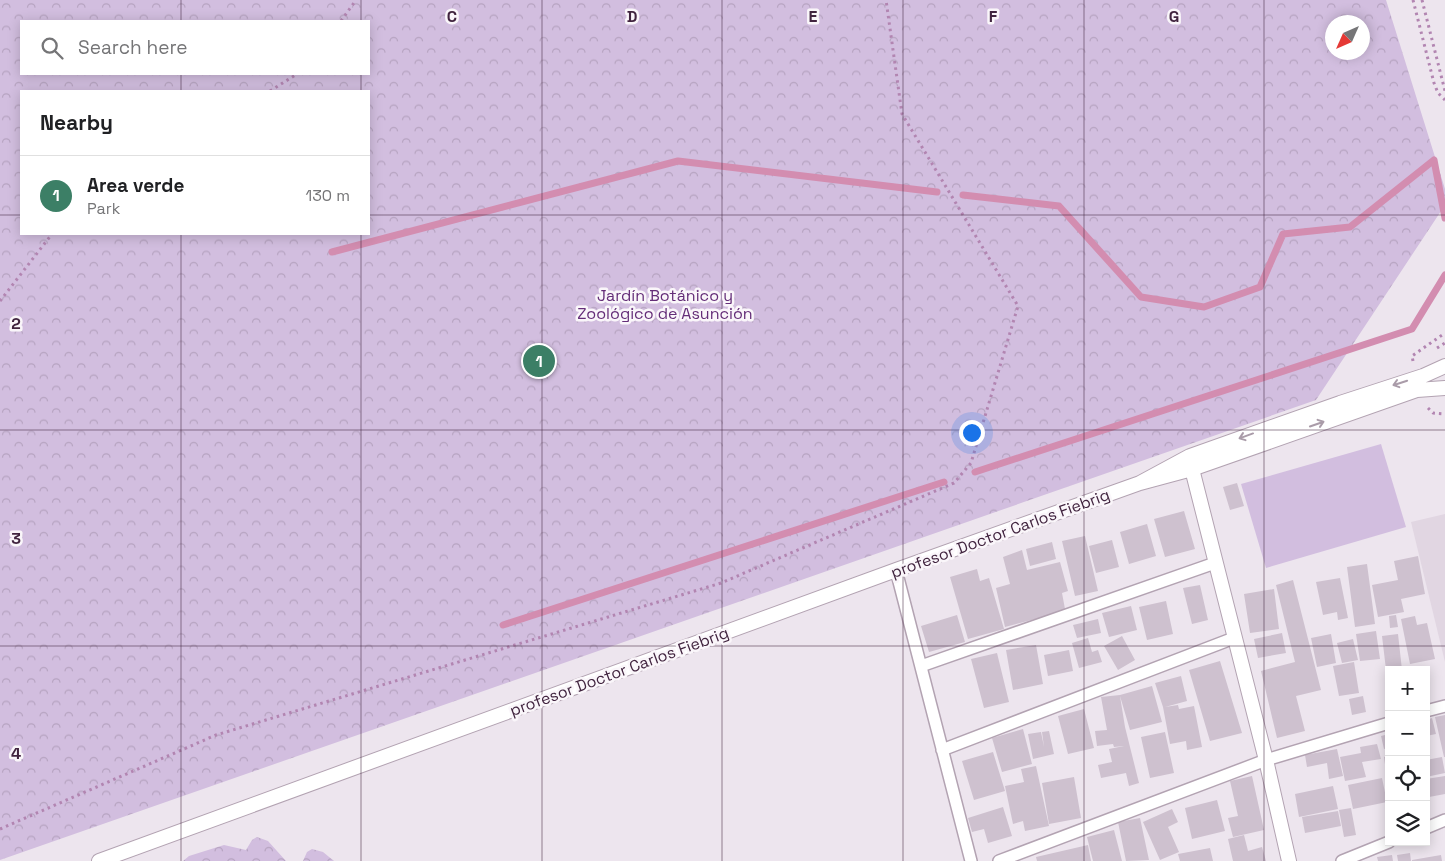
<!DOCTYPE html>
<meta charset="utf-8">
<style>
body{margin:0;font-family:"Space Grotesk",sans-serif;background:#f6f6f6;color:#202124}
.controls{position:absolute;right:15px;bottom:15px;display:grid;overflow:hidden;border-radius:0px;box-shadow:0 2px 12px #0003}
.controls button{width:45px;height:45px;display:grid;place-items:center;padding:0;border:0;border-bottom:1px solid #e0e0e0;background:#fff;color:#202124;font:25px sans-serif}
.compass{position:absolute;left:1325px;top:15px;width:45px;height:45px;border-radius:50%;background:#fff;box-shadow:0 2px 12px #0003;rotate:225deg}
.you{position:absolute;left:971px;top:432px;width:18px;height:18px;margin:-12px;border:4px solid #fff;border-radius:50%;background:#1a73e8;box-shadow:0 0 0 8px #1a73e833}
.badge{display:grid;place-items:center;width:32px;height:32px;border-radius:50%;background:#3c7f66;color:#fff;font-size:16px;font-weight:700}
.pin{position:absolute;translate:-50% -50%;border:2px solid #fff;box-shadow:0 1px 5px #0006}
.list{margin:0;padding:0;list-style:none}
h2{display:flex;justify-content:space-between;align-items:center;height:65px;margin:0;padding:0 20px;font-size:21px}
h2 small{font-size:16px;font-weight:400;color:#757577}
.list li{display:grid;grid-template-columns:32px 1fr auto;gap:15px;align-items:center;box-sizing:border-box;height:80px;padding:0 20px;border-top:1px solid #e0e0e0}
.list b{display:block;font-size:19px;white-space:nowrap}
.list p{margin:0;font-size:16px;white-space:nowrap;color:#757577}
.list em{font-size:16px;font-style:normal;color:#757577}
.icon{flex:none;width:28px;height:28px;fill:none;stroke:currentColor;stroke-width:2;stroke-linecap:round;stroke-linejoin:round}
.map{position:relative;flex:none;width:1445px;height:861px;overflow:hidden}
.search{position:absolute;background:#fff;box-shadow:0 2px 12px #0003;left:20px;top:20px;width:350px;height:55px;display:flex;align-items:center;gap:12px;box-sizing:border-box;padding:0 18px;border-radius:0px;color:#757577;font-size:19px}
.panel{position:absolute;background:#fff;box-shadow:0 2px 12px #0003;left:20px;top:90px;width:350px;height:145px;border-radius:0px}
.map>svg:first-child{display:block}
.built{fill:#e1d6e2}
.park{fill:url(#park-crowns);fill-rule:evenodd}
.pitch{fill:#d2bedf}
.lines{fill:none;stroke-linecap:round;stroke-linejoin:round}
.stream{stroke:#d38db0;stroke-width:7}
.building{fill:#cec1cf}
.service-casing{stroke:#b3a3b2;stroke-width:14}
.minor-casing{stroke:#b3a3b2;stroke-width:16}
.tertiary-casing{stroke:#b3a3b2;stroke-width:16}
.path{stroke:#b285b1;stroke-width:3;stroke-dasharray:2.5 4;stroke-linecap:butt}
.service{stroke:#fff;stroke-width:11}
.minor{stroke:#fff;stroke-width:14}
.tertiary{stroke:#fff;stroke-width:14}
.oneway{stroke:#aa9ca9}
.grid{fill:none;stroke:#41243f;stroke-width:1;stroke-opacity:0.55}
.labels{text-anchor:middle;stroke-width:5;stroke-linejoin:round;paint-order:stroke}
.park-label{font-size:16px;fill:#642d78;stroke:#faf6fa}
.street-label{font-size:16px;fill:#41243f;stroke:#faf6fa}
.grid-label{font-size:16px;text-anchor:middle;font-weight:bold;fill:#41243f;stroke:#faf6fa;stroke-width:5;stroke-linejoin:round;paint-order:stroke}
</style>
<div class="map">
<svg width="1445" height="861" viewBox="0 0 1445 861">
<defs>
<pattern id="park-crowns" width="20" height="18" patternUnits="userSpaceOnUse" patternTransform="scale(1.25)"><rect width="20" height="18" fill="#d2bedf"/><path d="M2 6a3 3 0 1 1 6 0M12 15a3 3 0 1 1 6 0" fill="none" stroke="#b6a3c0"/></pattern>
</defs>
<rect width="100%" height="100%" fill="#ede5ee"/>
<!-- built -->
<path class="built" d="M 1445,514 L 1445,662 L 1411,522 Z"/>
<!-- park -->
<path class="park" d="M 0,0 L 1386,0 L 1445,189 L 1445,205 L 1316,400 L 0,860 ZM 369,21 L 369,74 L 21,74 L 21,21 ZM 1362,22 L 1362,52 L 1332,52 L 1332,22 ZM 21,91 L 369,91 L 369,234 L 21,234 Z
M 257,837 L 268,841 L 286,861 L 183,861 L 189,856 L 224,845 L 246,850 L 252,840 Z
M 312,849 L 323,852 L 334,861 L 303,861 L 307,852 Z"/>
<!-- pitch -->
<path class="pitch" d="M 1381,444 L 1406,527 L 1266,568 L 1241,484 Z"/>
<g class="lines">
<!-- stream -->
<path class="stream" d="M 963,195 L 1059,206 L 1141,297 L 1204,307 L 1260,287 L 1283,234 L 1350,227 L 1434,160 L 1445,218
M 332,252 L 678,161 L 937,192
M 975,472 L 1412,329 L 1445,275
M 503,625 L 944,482"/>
</g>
<!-- building -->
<path class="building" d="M 1237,483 L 1244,506 L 1230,510 L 1223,487 Z
M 1184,511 L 1195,549 L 1165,557 L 1154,519 Z
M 1147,524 L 1156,556 L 1129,564 L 1120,532 Z
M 1085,536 L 1098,591 L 1075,596 L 1062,541 Z
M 1112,540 L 1119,567 L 1096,573 L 1089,546 Z
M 1052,542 L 1056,559 L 1030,566 L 1026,549 Z
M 1022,550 L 1027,570 L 1060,562 L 1068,591 L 1062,593 L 1065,609 L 1039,618 L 1005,627 L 996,588 L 1010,584 L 1003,557 Z
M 1418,556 L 1425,594 L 1401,599 L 1404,612 L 1378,617 L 1372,585 L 1398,580 L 1394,561 Z
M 1367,564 L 1375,624 L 1355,627 L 1347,567 Z
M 977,569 L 980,581 L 989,578 L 1004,629 L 968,639 L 950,577 Z
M 1340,578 L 1348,618 L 1338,620 L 1337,612 L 1323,615 L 1316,582 Z
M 1293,580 L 1321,690 L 1296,696 L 1305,731 L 1277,738 L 1261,671 L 1295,662 L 1276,585 Z
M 1200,585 L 1208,620 L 1192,624 L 1183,588 Z
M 1274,589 L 1279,629 L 1250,633 L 1244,594 Z
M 1166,601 L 1173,634 L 1147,640 L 1139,607 Z
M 1131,606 L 1137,630 L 1109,637 L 1102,613 Z
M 957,615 L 965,642 L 929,652 L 921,626 Z
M 1396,615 L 1398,627 L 1390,628 L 1389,616 Z
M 1415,616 L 1417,625 L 1427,623 L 1435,659 L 1410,664 L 1401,619 Z
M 1098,619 L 1101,633 L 1077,638 L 1073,625 Z
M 1376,631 L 1380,659 L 1360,661 L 1356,634 Z
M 1282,633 L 1286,653 L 1258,658 L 1254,639 Z
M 1331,634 L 1336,663 L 1317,667 L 1311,638 Z
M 1398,634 L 1402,670 L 1389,670 L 1389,677 L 1387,678 L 1382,636 Z
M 1122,636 L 1135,660 L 1118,670 L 1104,646 Z
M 1088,638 L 1092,652 L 1098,650 L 1102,662 L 1079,668 L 1072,643 Z
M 1353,639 L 1358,660 L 1342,663 L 1337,643 Z
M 1036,645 L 1043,684 L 1013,690 L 1006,650 Z
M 1069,650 L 1073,671 L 1048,676 L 1044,655 Z
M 997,653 L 1009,702 L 984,708 L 971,659 Z
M 1220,661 L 1242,733 L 1210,741 L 1189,670 Z
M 1354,662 L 1359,693 L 1339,696 L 1333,666 Z
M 1181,676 L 1187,701 L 1165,707 L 1178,705 L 1179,709 L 1194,706 L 1202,747 L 1187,750 L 1186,741 L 1170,744 L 1163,707 L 1155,683 Z
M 1152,686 L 1162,722 L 1130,730 L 1120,696 L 1125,727 L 1139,783 L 1129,786 L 1126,773 L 1101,778 L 1098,765 L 1112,762 L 1109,749 L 1124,746 L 1114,747 L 1113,744 L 1097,746 L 1095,731 L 1107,730 L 1101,697 L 1120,695 Z
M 1363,696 L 1366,712 L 1352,715 L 1349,699 Z
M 1084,709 L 1094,748 L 1068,754 L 1058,716 Z
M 1445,715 L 1445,757 L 1444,757 L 1435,717 Z
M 1432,718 L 1436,734 L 1426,736 L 1426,720 Z
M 1023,729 L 1032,764 L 1002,772 L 992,738 Z
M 1049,731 L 1054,754 L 1033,759 L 1028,734 L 1041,732 L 1044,747 L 1042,732 Z
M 1165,732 L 1174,773 L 1150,778 L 1141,737 Z
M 1389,734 L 1389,748 L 1384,749 L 1381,736 Z
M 1377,744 L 1381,759 L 1362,762 L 1366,777 L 1345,781 L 1340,757 L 1361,753 L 1360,747 Z
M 1337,749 L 1343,776 L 1329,779 L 1327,763 L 1307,767 L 1305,755 Z
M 993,752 L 1005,791 L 974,800 L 962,761 Z
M 1389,756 L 1389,787 L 1388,787 L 1384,757 Z
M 1442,757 L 1445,773 L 1426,777 L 1426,760 Z
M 1036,766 L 1049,826 L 1025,831 L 1023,821 L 1013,824 L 1005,786 L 1024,782 L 1021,769 Z
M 1252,776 L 1264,830 L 1233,837 L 1228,818 L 1238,816 L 1230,781 Z
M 1445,776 L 1445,794 L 1429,797 L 1426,779 Z
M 1074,777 L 1081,818 L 1049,824 L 1042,783 Z
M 1382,778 L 1387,802 L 1353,809 L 1348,785 Z
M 1333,786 L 1338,809 L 1299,817 L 1295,794 Z
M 1217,800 L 1225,831 L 1192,839 L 1185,808 Z
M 1003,807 L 1012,836 L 988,843 L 984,829 L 972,832 L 968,818 Z
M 1351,808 L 1356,835 L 1344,837 L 1339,810 Z
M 1172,809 L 1178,822 L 1168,827 L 1179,852 L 1160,860 L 1143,822 Z
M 1338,811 L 1341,826 L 1305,833 L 1302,817 Z
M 1140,818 L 1149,860 L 1126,861 L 1118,822 Z
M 1114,830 L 1122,861 L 1093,861 L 1087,837 Z
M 1244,835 L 1248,851 L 1262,847 L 1266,861 L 1233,861 L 1228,839 Z
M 1088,845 L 1091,861 L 1037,861 L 1036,857 Z
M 1210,848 L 1213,861 L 1180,861 L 1178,854 Z
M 1410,853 L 1411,861 L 1398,861 L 1397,855 Z
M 1392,855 L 1393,861 L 1378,861 L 1377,857 Z
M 1441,855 L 1442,861 L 1412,861 L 1412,860 Z"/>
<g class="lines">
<defs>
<path id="service" d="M 896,570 L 971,861
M 921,666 L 1215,563
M 1426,711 L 1445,706
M 942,750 L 1234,638
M 1426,828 L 1445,820
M 999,861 L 1266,760 L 1389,723
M 1342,861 L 1389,842"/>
<path id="minor" d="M 1192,469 L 1266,760 L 1289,861"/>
<path id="tertiary" d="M 1445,366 L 1423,376 L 1340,403 L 1190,456 L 1140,483 L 1192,469 L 1417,390 L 1445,388
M 99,861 L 896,570 L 1140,483"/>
</defs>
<!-- service casing -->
<use href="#service" class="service-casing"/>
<!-- minor casing -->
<use href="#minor" class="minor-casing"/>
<!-- tertiary casing -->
<use href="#tertiary" class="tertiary-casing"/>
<!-- path -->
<path class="path" d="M 1413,0 L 1434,83 L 1438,93 L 1445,100
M 1422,0 L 1445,91
M 341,21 L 356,0
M 270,91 L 297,74
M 0,301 L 52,234
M 1437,348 L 1445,343
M 1413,361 L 1412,356 L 1445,333
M 1428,408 L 1433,413 L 1445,414
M 0,829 L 216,735 L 721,583 L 954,483 L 971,463 L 1018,306 L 902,114 L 886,0"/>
<!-- service -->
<use href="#service" class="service"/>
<!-- minor -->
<use href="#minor" class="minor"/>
<!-- tertiary -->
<use href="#tertiary" class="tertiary"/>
</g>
<!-- one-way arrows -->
<defs><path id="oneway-shaft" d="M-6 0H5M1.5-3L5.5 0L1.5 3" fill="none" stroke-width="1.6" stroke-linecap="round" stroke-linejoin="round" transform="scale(1.25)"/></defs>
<g class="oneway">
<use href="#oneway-shaft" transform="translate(1400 383) rotate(162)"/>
<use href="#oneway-shaft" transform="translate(1317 424) rotate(-19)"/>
<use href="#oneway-shaft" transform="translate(1246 436) rotate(160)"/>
</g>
<!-- grid -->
<path class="grid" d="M 181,0 L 181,21M 361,0 L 361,21M 542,0 L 542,861M 722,0 L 722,861M 903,0 L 903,861M 1084,0 L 1084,861M 1264,0 L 1264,861M 181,74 L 181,91M 361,74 L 361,91M 0,215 L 21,215M 369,215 L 1445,215M 181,234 L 181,861M 361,234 L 361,861M 0,430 L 1445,430M 0,646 L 1445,646"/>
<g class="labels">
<!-- park labels -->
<g class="park-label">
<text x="665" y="301">Jardín Botánico y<tspan x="665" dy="18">Zoológico de Asunción</tspan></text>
</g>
<!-- street labels -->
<g class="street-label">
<text transform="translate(1000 533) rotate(-20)" y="6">profesor Doctor Carlos Fiebrig</text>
<text transform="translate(619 671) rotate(-20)" y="6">profesor Doctor Carlos Fiebrig</text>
</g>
</g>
<g class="grid-label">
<text x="452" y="22">C</text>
<text x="632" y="22">D</text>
<text x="813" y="22">E</text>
<text x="993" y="22">F</text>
<text x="1174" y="22">G</text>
<text x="16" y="329">2</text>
<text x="16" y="544">3</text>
<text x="16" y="759">4</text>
</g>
</svg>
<div class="controls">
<button>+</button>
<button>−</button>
<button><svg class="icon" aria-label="locate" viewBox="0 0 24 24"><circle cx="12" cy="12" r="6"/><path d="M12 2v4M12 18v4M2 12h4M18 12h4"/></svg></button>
<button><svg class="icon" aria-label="layers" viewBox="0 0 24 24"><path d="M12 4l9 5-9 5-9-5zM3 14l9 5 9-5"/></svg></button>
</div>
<svg class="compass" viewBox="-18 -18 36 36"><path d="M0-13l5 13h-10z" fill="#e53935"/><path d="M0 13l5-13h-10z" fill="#757577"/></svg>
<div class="you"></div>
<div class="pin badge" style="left:539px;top:361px">1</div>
<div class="search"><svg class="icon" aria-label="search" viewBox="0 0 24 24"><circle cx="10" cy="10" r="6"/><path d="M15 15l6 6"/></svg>Search here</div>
<section class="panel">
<h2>Nearby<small></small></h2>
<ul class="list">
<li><span class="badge">1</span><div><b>Area verde</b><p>Park</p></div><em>130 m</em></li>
</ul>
</section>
</div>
